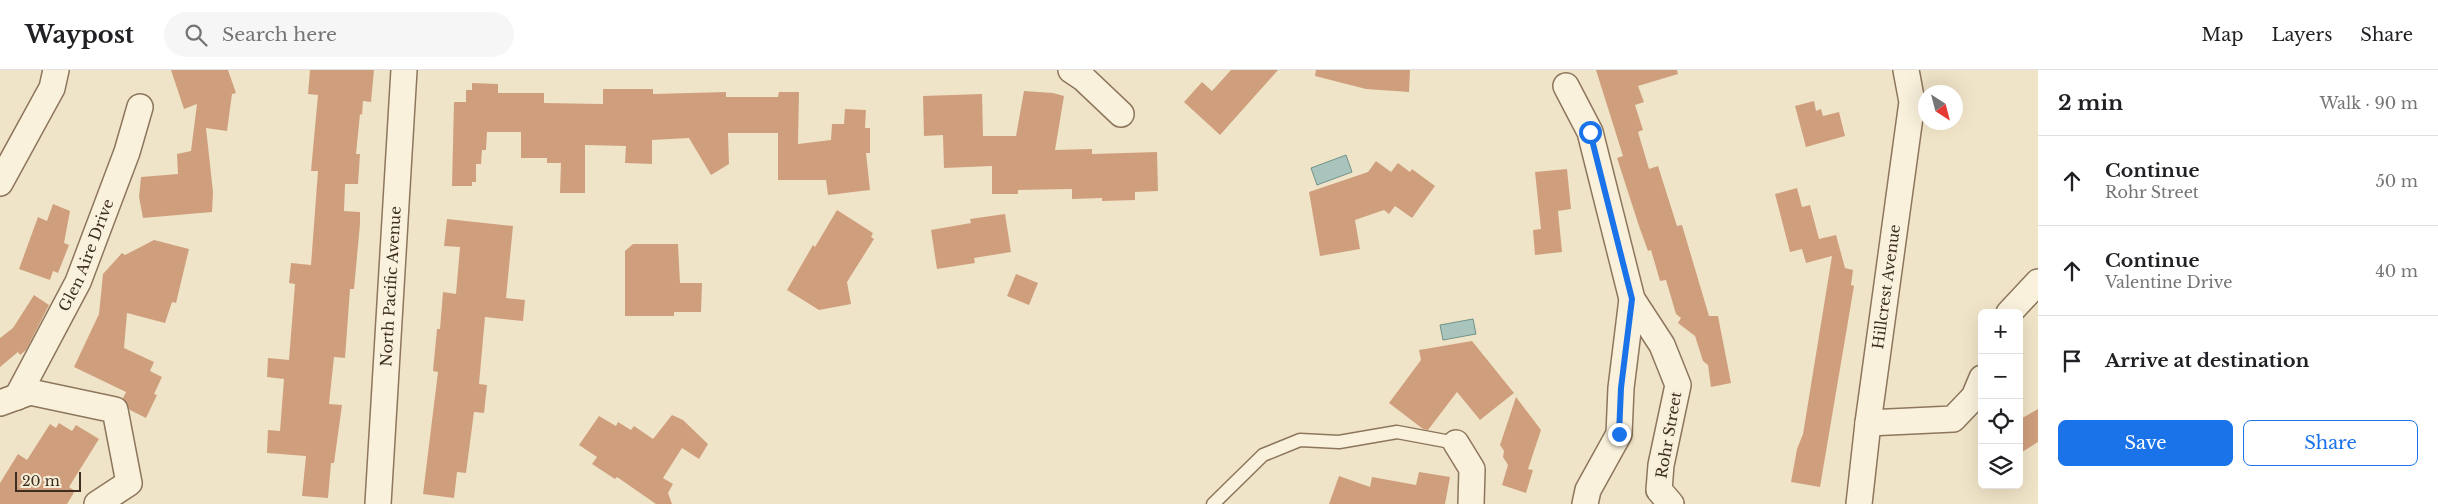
<!DOCTYPE html>
<meta charset="utf-8">
<style>
body{margin:0;font-family:"Libre Baskerville",serif;background:#f6f6f6;color:#202124}
.controls{position:absolute;right:15px;bottom:15px;display:grid;overflow:hidden;border-radius:8px;box-shadow:0 5px 20px #0002}
.controls button{width:45px;height:45px;display:grid;place-items:center;padding:0;border:0;border-bottom:1px solid #e0e0e0;background:#fff;color:#202124;font:25px sans-serif}
.compass{position:absolute;left:1918px;top:15px;width:45px;height:45px;border-radius:50%;background:#fff;box-shadow:0 5px 20px #0002;rotate:144deg}
.scale{position:absolute;left:15px;bottom:12px;width:66px;box-sizing:border-box;padding-left:5px;border:2px solid #3d2e20;border-top:0;font-size:14px;line-height:18px;white-space:nowrap;color:#3d2e20;-webkit-text-stroke:4px #f7eed8;paint-order:stroke}
.stop{position:absolute;width:15px;height:15px;margin:-11px;border:4px solid #1a73e8;border-radius:50%;background:#fff}
.stop.end{background:#1a73e8;border-color:#fff;box-shadow:0 1px 5px #0008}
.list{margin:0;padding:0;list-style:none}
h2{display:flex;justify-content:space-between;align-items:center;height:65px;margin:0;padding:0 20px;font-size:21px}
h2 small{font-size:16px;font-weight:400;color:#757577}
.list li{display:grid;grid-template-columns:32px 1fr auto;gap:15px;align-items:center;box-sizing:border-box;height:90px;padding:0 20px;border-top:1px solid #e0e0e0}
.list b{display:block;font-size:19px;white-space:nowrap}
.list p{margin:0;font-size:16px;white-space:nowrap;color:#757577}
.list em{font-size:16px;font-style:normal;color:#757577}
.actions{display:flex;gap:10px;padding:15px 20px}
.actions a{flex:1;padding:11px 0;border:1px solid #1a73e8;border-radius:8px;text-align:center;font-size:18px;color:#1a73e8}
.actions .main{background:#1a73e8;color:#fff}
.icon{flex:none;width:28px;height:28px;fill:none;stroke:currentColor;stroke-width:2;stroke-linecap:round;stroke-linejoin:round}
.map{position:relative;flex:none;width:2038px;height:434px;overflow:hidden}
header{display:flex;align-items:center;gap:30px;box-sizing:border-box;height:70px;padding:0 25px;background:#fff;border-bottom:1px solid #e0e0e0}
header strong{font-size:24px}
nav{display:flex;gap:28px;margin-inline-start:auto;font-size:18px}
.search{width:350px;height:45px;background:#f6f6f6;display:flex;align-items:center;gap:12px;box-sizing:border-box;padding:0 18px;border-radius:28px;color:#757577;font-size:19px}
main{display:flex}
aside{flex:1;background:#fff}
.map>svg:first-child{display:block}
.water{fill:#a9c4bc;stroke:#6f938a}
.building{fill:#cf9f7d}
.lines{fill:none;stroke-linecap:round;stroke-linejoin:round}
.lane-casing{stroke:#8d765c;stroke-width:15}
.street-casing{stroke:#8d765c;stroke-width:28}
.lane{stroke:#faf1dc;stroke-width:12}
.street{stroke:#faf1dc;stroke-width:25}
.route{stroke:#1a73e8;stroke-width:6}
.labels{text-anchor:middle;stroke-width:4.5;stroke-linejoin:round;paint-order:stroke}
.street-label{font-size:15px;fill:#3d2e20;stroke:#f7eed8}
</style>
<header>
<strong>Waypost</strong>
<div class="search"><svg class="icon" aria-label="search" viewBox="0 0 24 24"><circle cx="10" cy="10" r="6"/><path d="M15 15l6 6"/></svg>Search here</div>
<nav><a>Map</a><a>Layers</a><a>Share</a></nav>
</header>
<main>
<div class="map">
<svg width="2038" height="434" viewBox="0 0 2038 434">
<rect width="100%" height="100%" fill="#f0e4c8"/>
<!-- water -->
<path class="water" d="M 1346,85 L 1352,102 L 1317,115 L 1311,98 Z
M 1473,249 L 1476,264 L 1443,270 L 1440,255 Z"/>
<!-- building -->
<path class="building" d="M 171,0 L 228,0 L 236,23 L 232,24 L 227,61 L 206,58 L 213,122 L 212,142 L 143,148 L 139,127 L 141,107 L 178,104 L 177,84 L 191,81 L 197,34 L 184,39 Z
M 310,0 L 374,0 L 371,32 L 363,31 L 362,45 L 360,44 L 356,84 L 360,84 L 358,114 L 345,114 L 344,141 L 360,142 L 360,154 L 354,219 L 350,219 L 345,288 L 334,287 L 329,334 L 342,335 L 334,393 L 331,393 L 328,428 L 302,426 L 306,386 L 267,383 L 268,360 L 280,361 L 284,309 L 267,307 L 268,288 L 289,290 L 295,214 L 289,213 L 291,193 L 311,195 L 318,101 L 311,101 L 318,25 L 308,24 Z
M 1231,0 L 1278,0 L 1220,65 L 1184,32 L 1202,12 L 1212,21 Z
M 1316,0 L 1410,0 L 1409,22 L 1366,19 L 1315,6 Z
M 1596,0 L 1677,0 L 1678,4 L 1638,16 L 1644,32 L 1635,35 L 1643,60 L 1638,62 L 1649,99 L 1658,96 L 1677,156 L 1682,155 L 1709,246 L 1718,246 L 1731,313 L 1711,317 L 1708,295 L 1703,291 L 1695,266 L 1678,253 L 1681,248 L 1676,244 L 1666,210 L 1660,211 L 1651,180 L 1648,181 L 1639,156 L 1617,88 L 1623,86 Z
M 472,13 L 498,14 L 498,23 L 544,23 L 544,33 L 603,34 L 603,19 L 653,19 L 653,24 L 726,22 L 726,27 L 778,27 L 779,22 L 799,22 L 798,74 L 831,70 L 832,54 L 844,54 L 845,39 L 866,40 L 865,58 L 870,58 L 870,83 L 866,83 L 870,120 L 828,125 L 826,110 L 778,110 L 778,63 L 728,63 L 729,94 L 711,105 L 689,68 L 652,70 L 652,94 L 625,93 L 626,76 L 585,75 L 585,123 L 560,123 L 561,93 L 547,93 L 547,88 L 521,88 L 521,62 L 487,62 L 486,80 L 482,80 L 481,94 L 476,94 L 476,112 L 472,112 L 472,116 L 452,116 L 454,32 L 466,32 L 466,20 L 472,20 Z
M 1024,21 L 1053,23 L 1064,26 L 1055,80 L 1092,79 L 1092,84 L 1157,82 L 1158,121 L 1135,122 L 1135,130 L 1102,131 L 1102,128 L 1072,129 L 1072,119 L 1018,120 L 1018,124 L 992,124 L 992,96 L 944,98 L 943,65 L 924,66 L 923,26 L 982,24 L 983,66 L 1016,66 Z
M 1814,31 L 1816,41 L 1821,39 L 1823,46 L 1839,42 L 1845,66 L 1806,77 L 1795,36 Z
M 1376,91 L 1391,102 L 1398,93 L 1410,102 L 1412,99 L 1435,116 L 1412,148 L 1395,136 L 1389,144 L 1384,140 L 1355,150 L 1360,179 L 1320,186 L 1309,122 L 1368,102 Z
M 1567,99 L 1571,139 L 1558,141 L 1562,182 L 1535,185 L 1533,160 L 1541,159 L 1535,102 Z
M 1797,118 L 1802,137 L 1810,135 L 1819,169 L 1836,165 L 1845,198 L 1853,200 L 1851,215 L 1854,216 L 1820,417 L 1791,412 L 1797,379 L 1803,364 L 1832,186 L 1806,193 L 1802,179 L 1790,182 L 1775,124 Z
M 53,134 L 70,141 L 64,173 L 69,175 L 58,203 L 53,201 L 50,210 L 19,199 L 38,147 L 47,151 Z
M 837,140 L 873,163 L 871,167 L 874,169 L 847,212 L 851,234 L 819,240 L 787,220 L 813,175 L 815,177 Z
M 1005,144 L 1011,182 L 974,188 L 975,193 L 937,199 L 931,160 L 971,153 L 970,149 Z
M 447,149 L 513,156 L 506,228 L 525,230 L 523,251 L 485,247 L 479,314 L 487,315 L 484,343 L 474,342 L 466,403 L 457,402 L 454,428 L 423,424 L 438,302 L 433,301 L 437,259 L 440,259 L 443,222 L 456,224 L 460,177 L 444,176 Z
M 154,170 L 189,179 L 176,233 L 172,232 L 165,253 L 127,243 L 124,278 L 154,292 L 150,301 L 162,307 L 154,324 L 157,325 L 146,348 L 130,340 L 123,328 L 126,322 L 74,297 L 99,244 L 103,204 L 122,183 L 125,185 Z
M 633,174 L 678,174 L 680,213 L 702,213 L 701,242 L 674,242 L 674,246 L 625,246 L 625,181 Z
M 1016,204 L 1038,213 L 1029,235 L 1007,226 Z
M 34,225 L 49,235 L 26,280 L 20,285 L 18,282 L 0,297 L 0,268 L 13,258 Z
M 1472,271 L 1514,323 L 1480,350 L 1457,322 L 1428,360 L 1423,359 L 1389,333 L 1421,290 L 1419,280 Z
M 1516,327 L 1541,360 L 1528,399 L 1533,400 L 1526,423 L 1502,415 L 1508,395 L 1503,387 L 1504,381 L 1500,375 Z
M 2038,339 L 2038,372 L 2019,384 L 2019,350 Z
M 672,345 L 683,350 L 708,374 L 699,389 L 682,378 L 663,408 L 673,414 L 668,423 L 672,434 L 656,434 L 617,407 L 615,409 L 592,394 L 597,387 L 579,375 L 599,346 L 616,356 L 618,352 L 631,360 L 634,356 L 653,369 Z
M 59,353 L 72,361 L 76,355 L 99,369 L 69,417 L 75,421 L 67,434 L 0,434 L 0,413 L 18,384 L 27,390 L 50,354 L 56,358 Z
M 1419,402 L 1450,407 L 1445,434 L 1329,434 L 1339,406 L 1370,417 L 1372,407 L 1416,415 Z"/>
<g class="lines">
<defs>
<path id="lane" d="M 1213,434 L 1263,385 L 1300,370 L 1339,372 L 1397,362 L 1456,373"/>
<g id="street">
<path d="M 1071,0 L 1083,8 L 1121,44"/>
<path d="M 1566,16 L 1590,62 L 1632,229 L 1662,275 L 1678,315 L 1661,395 L 1659,420 L 1671,434"/>
<path d="M 0,113 L 52,18 L 56,0"/>
<path d="M 2009,243 L 2038,212"/>
<path id="s1" d="M 17,327 L 78,212 L 127,82 L 140,37"/>
<path d="M 0,333 L 30,322 L 115,340 L 129,413 L 97,434"/>
<path d="M 1868,353 L 1953,349 L 1974,327 L 1982,308"/>
<path d="M 1456,373 L 1472,399 L 1471,434"/>
<path id="s2" d="M 378,434 L 404,0"/>
<path d="M 1585,434 L 1588,420 L 1619,364 L 1621,318 L 1632,229"/>
<path id="s3" d="M 1859,434 L 1868,353 L 1912,32 L 1906,0"/>
</g>
</defs>
<!-- lane casing -->
<use href="#lane" class="lane-casing"/>
<!-- street casing -->
<use href="#street" class="street-casing"/>
<!-- lane -->
<use href="#lane" class="lane"/>
<!-- street -->
<use href="#street" class="street"/>
</g>
<g class="lines">
<!-- route -->
<path class="route" d="M 1590,62 L 1632,229 L 1621,318 L 1619,364"/>
</g>
<g class="labels">
<!-- street labels -->
<g class="street-label">
<text dy="5" stroke="none"><textPath href="#s1" startOffset="158">Glen Aire Drive</textPath></text>
<text dy="5" stroke="none"><textPath href="#s2" startOffset="218">North Pacific Avenue</textPath></text>
<text dy="5" stroke="none"><textPath href="#s3" startOffset="219">Hillcrest Avenue</textPath></text>
<text transform="translate(1669 365) rotate(-80)" y="5">Rohr Street</text>
</g>
</g>
</svg>
<div class="controls">
<button>+</button>
<button>−</button>
<button><svg class="icon" aria-label="locate" viewBox="0 0 24 24"><circle cx="12" cy="12" r="6"/><path d="M12 2v4M12 18v4M2 12h4M18 12h4"/></svg></button>
<button><svg class="icon" aria-label="layers" viewBox="0 0 24 24"><path d="M12 4l9 5-9 5-9-5zM3 14l9 5 9-5"/></svg></button>
</div>
<svg class="compass" viewBox="-18 -18 36 36"><path d="M0-13l5 13h-10z" fill="#e53935"/><path d="M0 13l5-13h-10z" fill="#757577"/></svg>
<div class="scale">20 m</div>
<div class="stop" style="left:1590px;top:62px"></div>
<div class="stop end" style="left:1619px;top:364px"></div>
</div>
<aside>
<h2>2 min<small>Walk · 90 m</small></h2>
<ul class="list">
<li><svg class="icon" aria-label="ahead" viewBox="0 0 24 24"><path d="M12 20V5M6 11l6-6 6 6"/></svg><div><b>Continue</b><p>Rohr Street</p></div><em>50 m</em></li>
<li><svg class="icon" aria-label="ahead" viewBox="0 0 24 24"><path d="M12 20V5M6 11l6-6 6 6"/></svg><div><b>Continue</b><p>Valentine Drive</p></div><em>40 m</em></li>
<li><svg class="icon" aria-label="arrive" viewBox="0 0 24 24"><path d="M6 21V4h12l-3 4 3 4H6"/></svg><div><b>Arrive at destination</b></div></li>
</ul>
<div class="actions"><a class="main">Save</a><a>Share</a></div>
</aside>
</main>
